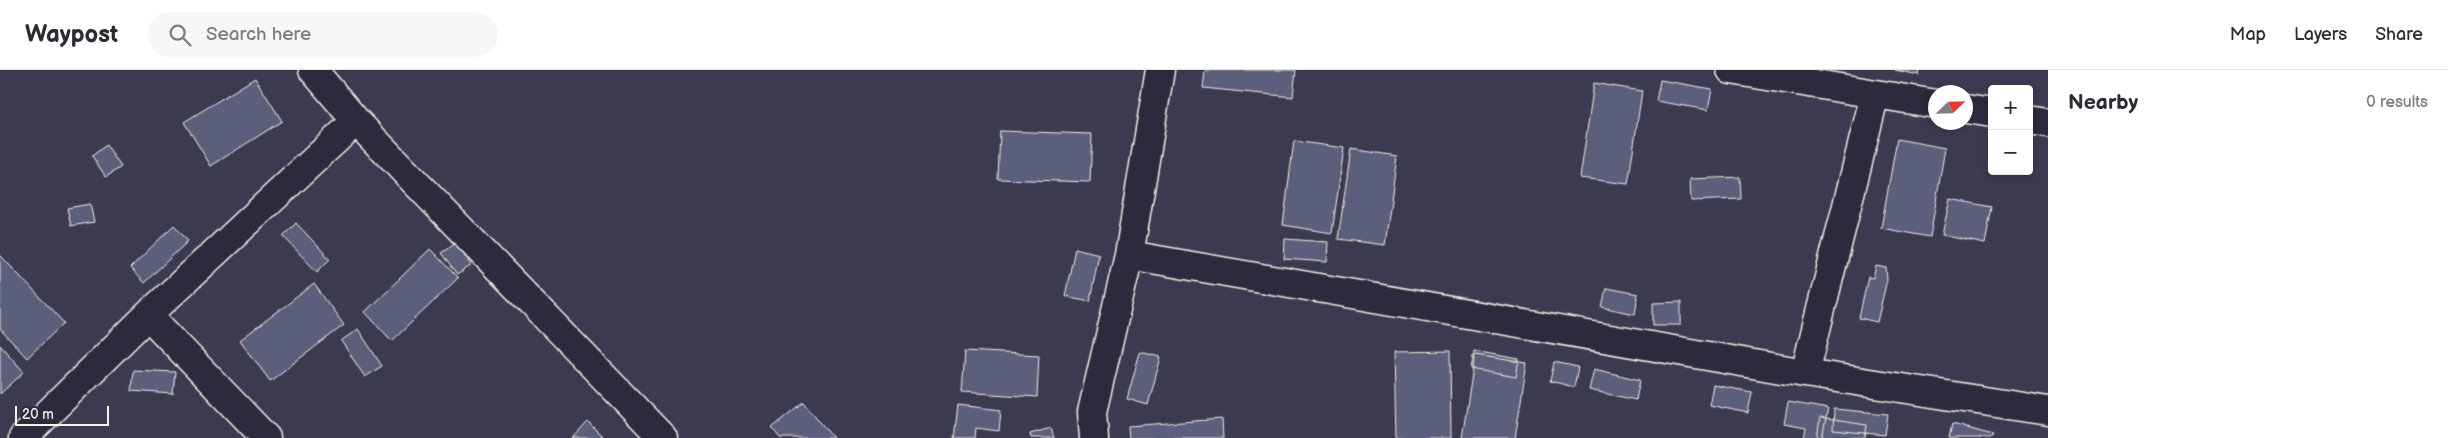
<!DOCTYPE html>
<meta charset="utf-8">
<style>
body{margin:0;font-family:"Balsamiq Sans",sans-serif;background:#f7f7f7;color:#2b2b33}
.controls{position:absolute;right:15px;top:15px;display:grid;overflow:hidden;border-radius:5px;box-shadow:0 2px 8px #0003}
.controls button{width:45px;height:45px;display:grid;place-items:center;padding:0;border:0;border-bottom:1px solid #e1e1e2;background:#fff;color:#2b2b33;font:25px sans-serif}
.compass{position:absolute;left:1928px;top:15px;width:45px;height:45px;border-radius:50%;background:#fff;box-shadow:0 2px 8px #0003;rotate:67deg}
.scale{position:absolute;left:15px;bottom:12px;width:94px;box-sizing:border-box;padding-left:5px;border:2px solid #f4f1e8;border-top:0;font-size:14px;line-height:18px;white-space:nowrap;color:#f4f1e8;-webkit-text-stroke:4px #2f2a3d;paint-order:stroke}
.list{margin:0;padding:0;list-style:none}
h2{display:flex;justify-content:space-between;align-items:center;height:65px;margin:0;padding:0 20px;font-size:21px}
h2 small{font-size:16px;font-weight:400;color:#7c7c81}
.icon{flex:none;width:28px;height:28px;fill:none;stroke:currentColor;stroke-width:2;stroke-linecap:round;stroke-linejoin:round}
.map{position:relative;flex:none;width:2048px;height:368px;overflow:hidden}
header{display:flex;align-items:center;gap:30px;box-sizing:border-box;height:70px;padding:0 25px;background:#fff;border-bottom:1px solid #e1e1e2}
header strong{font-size:24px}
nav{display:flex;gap:28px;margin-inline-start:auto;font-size:18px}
.search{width:350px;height:45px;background:#f7f7f7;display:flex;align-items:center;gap:12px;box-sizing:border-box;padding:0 18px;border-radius:28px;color:#7c7c81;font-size:19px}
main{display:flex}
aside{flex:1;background:#fff}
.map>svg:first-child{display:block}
.building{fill:#5c5f7c;stroke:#f4f1e8}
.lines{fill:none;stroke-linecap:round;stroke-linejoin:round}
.minor-casing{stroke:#f4f1e8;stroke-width:31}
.minor{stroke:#2f2a3d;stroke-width:28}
</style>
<header>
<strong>Waypost</strong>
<div class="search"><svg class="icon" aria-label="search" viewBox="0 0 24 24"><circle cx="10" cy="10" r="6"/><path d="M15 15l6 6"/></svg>Search here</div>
<nav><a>Map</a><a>Layers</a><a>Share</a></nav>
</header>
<main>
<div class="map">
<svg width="2048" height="368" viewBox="0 0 2048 368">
<rect width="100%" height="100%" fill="#3c3a50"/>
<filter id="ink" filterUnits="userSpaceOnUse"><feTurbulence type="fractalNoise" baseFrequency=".02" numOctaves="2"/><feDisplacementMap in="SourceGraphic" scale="10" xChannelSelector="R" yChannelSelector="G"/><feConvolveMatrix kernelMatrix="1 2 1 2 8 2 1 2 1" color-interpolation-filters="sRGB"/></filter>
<g filter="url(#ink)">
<!-- building -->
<path class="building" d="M 1205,0 L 1296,0 L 1293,27 L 1203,18 Z
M 1895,0 L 1920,0 L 1919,5 Z
M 255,8 L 282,51 L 211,96 L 184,52 Z
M 1660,10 L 1712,19 L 1708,40 L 1656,31 Z
M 1594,13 L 1642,21 L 1628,114 L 1580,108 Z
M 1000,61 L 1092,64 L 1090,112 L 998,109 Z
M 1897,69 L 1945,78 L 1930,167 L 1881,158 Z
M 1294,71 L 1344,78 L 1332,163 L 1283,155 Z
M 106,75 L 121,97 L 106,107 L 92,86 Z
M 1351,79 L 1397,86 L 1385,175 L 1338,169 Z
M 1740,107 L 1741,129 L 1691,131 L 1690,109 Z
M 1950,129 L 1992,137 L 1985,174 L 1942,165 Z
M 90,134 L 94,152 L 71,156 L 67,138 Z
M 296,153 L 330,189 L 317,202 L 283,166 Z
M 174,155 L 188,171 L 144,213 L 130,198 Z
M 1285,169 L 1328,172 L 1327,192 L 1284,189 Z
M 456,173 L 472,195 L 457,205 L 441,183 Z
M 1075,178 L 1099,184 L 1090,231 L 1065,226 Z
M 430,179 L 458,208 L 392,271 L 365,242 Z
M 0,185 L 64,253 L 27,288 L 0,259 Z
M 1876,196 L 1886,198 L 1887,210 L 1877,252 L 1859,248 L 1868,207 L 1873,208 Z
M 314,214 L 344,255 L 270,311 L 240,270 Z
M 1606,218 L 1638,224 L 1635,244 L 1602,237 Z
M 1681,232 L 1681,255 L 1653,255 L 1653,233 Z
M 358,259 L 382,296 L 365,307 L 341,271 Z
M 0,275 L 24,302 L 0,324 Z
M 965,281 L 1039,285 L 1037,327 L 962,322 Z
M 1450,281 L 1451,368 L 1396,368 L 1394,282 Z
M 1474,281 L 1519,289 L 1516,307 L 1471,299 Z
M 1140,282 L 1161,287 L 1148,335 L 1127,329 Z
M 1475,285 L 1527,293 L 1515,368 L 1462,368 Z
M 1554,292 L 1578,297 L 1574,317 L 1550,311 Z
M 1594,299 L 1640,310 L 1636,330 L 1589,320 Z
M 133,300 L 175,302 L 173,324 L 131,321 Z
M 1713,315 L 1752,322 L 1748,343 L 1709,335 Z
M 804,332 L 833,368 L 780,368 L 772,358 Z
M 1788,332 L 1828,339 L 1822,368 L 1804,368 L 1806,358 L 1784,354 Z
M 958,335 L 1001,340 L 999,361 L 976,358 L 975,368 L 954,368 Z
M 1834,339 L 1888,344 L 1885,365 L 1833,360 Z
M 1820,348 L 1867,355 L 1865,368 L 1817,368 Z
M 1222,349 L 1223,368 L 1129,368 L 1128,356 Z
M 588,352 L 604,368 L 573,368 Z
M 1952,354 L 1993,365 L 1992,368 L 1949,368 Z
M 1051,358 L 1054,368 L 1031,368 L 1030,364 Z"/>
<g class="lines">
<defs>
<path id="minor" d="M 313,0 L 356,51 L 663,368
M 1731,0 L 1936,34
M 1966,39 L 1992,43
M 2029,50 L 2048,53
M 1129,185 L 1805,303 L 2048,341
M 148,245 L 266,368
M 1805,303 L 1875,24
M 23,368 L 148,245 L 356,51
M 1094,368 L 1092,342 L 1129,185 L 1160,0"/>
</defs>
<!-- minor casing -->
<use href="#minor" class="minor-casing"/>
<!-- minor -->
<use href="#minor" class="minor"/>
</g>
</g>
</svg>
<div class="controls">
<button>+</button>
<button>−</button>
</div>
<svg class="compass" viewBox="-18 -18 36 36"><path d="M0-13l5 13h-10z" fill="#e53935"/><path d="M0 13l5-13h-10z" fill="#7c7c81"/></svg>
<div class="scale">20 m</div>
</div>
<aside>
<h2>Nearby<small>0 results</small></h2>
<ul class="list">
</ul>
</aside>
</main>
